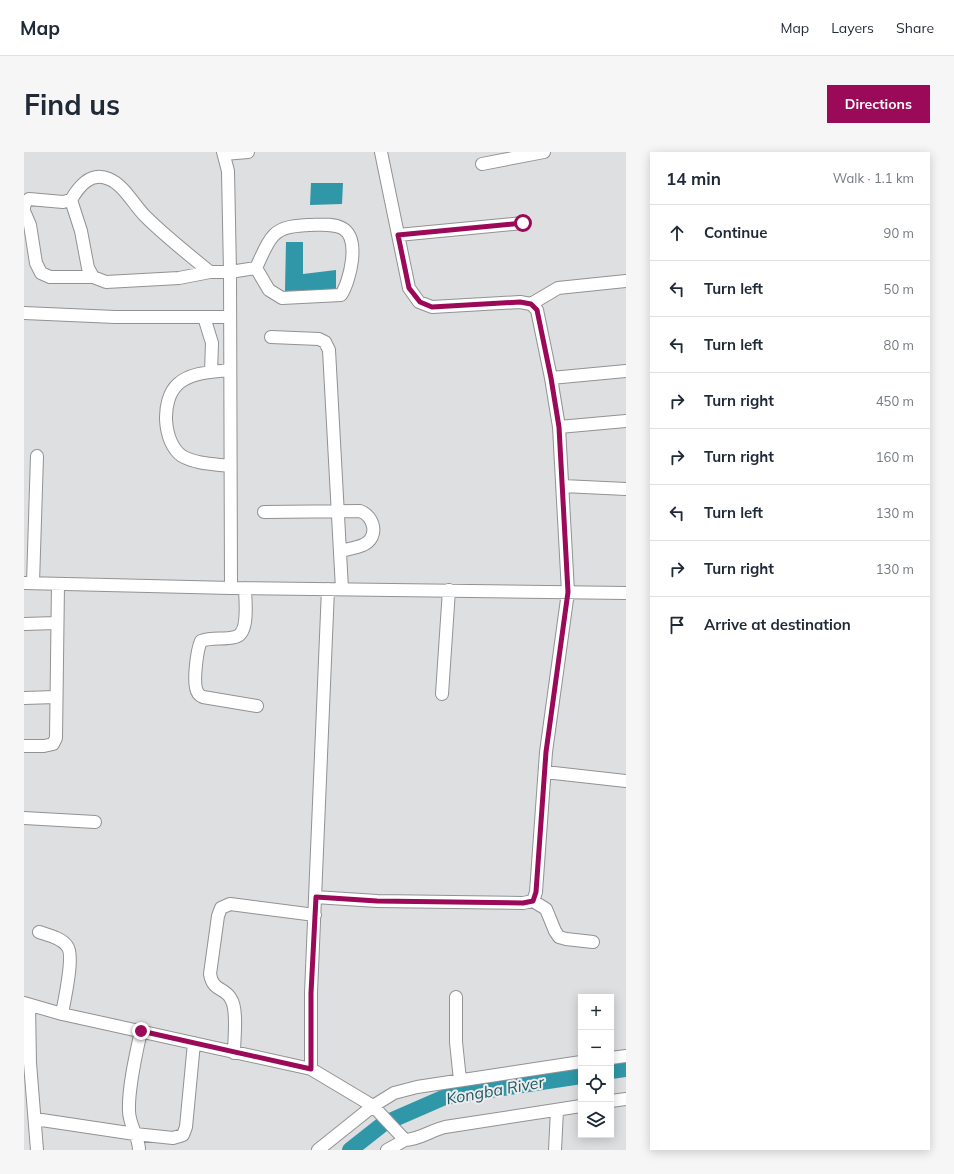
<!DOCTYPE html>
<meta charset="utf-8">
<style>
body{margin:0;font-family:Mulish,sans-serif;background:#f6f6f7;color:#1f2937}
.controls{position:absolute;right:12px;bottom:12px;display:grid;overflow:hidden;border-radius:0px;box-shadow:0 2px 10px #0003}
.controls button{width:36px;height:36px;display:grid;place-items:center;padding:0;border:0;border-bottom:1px solid #e0e1e3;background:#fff;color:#1f2937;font:20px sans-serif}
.stop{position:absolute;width:12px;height:12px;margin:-9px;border:3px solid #9b0959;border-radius:50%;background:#fff}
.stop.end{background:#9b0959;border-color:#fff;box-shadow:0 1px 4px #0008}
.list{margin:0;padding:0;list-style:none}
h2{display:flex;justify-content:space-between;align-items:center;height:52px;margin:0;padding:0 16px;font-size:17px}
h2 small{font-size:13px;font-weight:400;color:#747a83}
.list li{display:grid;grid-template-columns:26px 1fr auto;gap:12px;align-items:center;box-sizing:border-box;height:56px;padding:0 16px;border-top:1px solid #e0e1e3}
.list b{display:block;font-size:15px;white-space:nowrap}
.list em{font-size:13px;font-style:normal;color:#747a83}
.icon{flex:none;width:22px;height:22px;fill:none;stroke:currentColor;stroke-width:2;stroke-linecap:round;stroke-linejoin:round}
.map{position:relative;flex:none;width:602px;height:998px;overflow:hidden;border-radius:0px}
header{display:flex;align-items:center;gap:24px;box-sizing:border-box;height:56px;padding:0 20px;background:#fff;border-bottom:1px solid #e0e1e3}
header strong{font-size:19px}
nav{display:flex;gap:22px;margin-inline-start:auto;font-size:14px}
.intro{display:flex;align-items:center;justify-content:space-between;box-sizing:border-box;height:96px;padding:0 24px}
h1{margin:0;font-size:28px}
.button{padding:10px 18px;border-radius:0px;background:#9b0959;color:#fff;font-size:14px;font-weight:700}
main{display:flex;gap:24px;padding:0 24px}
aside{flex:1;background:#fff;border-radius:0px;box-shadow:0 2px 10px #0003}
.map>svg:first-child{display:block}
.water{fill:#2f97a8}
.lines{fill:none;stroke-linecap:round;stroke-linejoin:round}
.river{stroke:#2f97a8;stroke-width:16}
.minor-casing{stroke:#919294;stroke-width:14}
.minor{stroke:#fff;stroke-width:12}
.route{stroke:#9b0959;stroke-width:5}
.labels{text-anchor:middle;stroke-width:4;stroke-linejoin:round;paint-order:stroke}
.water-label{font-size:16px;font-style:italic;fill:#215962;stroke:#ebecee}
</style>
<header>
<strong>Map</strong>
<nav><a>Map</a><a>Layers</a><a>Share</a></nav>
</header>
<div class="intro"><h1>Find us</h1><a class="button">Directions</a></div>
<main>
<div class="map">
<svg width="602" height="998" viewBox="0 0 602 998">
<rect width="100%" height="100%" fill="#dedfe1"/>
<!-- water -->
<path class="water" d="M 287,31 L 319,31 L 318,52 L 286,53 Z
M 262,90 L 279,90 L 279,122 L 312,118 L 312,138 L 261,139 Z"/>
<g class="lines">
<!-- river -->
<path class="river" d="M 587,919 L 602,917
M 326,998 L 359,972 L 421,945 L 557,924"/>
<defs>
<path id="minor" d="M 199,0 L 204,19 L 206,120 L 207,436
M 200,2 L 224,0
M 458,12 L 520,0
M 47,48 L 57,79 L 64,116 L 69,125 L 82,130 L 155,126 L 186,120 L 206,120 L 232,116 C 237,106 242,91 250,83 C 259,74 272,74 284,73 C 295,73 308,71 318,76 C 337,86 326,129 317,143 L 258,146 L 245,138 L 232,116
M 0,56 L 1,51 L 5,47 L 39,50 L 47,48 C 55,34 67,19 85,27 C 100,33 110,53 121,64 C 141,84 164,102 186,120
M 0,59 L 6,73 L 12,111 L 17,121 L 26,125 L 69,125
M 374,83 L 499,71
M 507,152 L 534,136 L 602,129
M 0,161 L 91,165 L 206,165
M 180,165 L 188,191 L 187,220
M 247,185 L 295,187 L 301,190 L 305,198 L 318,437
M 527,226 L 602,219
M 535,275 L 602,269
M 206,314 C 190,312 172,312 158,304 C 139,291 136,248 154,232 C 167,220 189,220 206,218
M 539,334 L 602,337
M 240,360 L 336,359 C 350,364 356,385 339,393 C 332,396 324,397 317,399
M 0,431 L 207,436 L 602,441
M 9,431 L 13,304
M 221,436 C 221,448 226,482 211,485 C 200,488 188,485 177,489 C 173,498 168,533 174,541 C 175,543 177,544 179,545 L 233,554
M 0,472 L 32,471
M 418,542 L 425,438
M 0,546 L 32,545
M 0,594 L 20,594 L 29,592 L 32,586 L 34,432
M 521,620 L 602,629
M 0,666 L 71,670
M 291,745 L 353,749 L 499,751 L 509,749 L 512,740 L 522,600 L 544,440 L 535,275 L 527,226 L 513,158 L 507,152 L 496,150 L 408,155 L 395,150 L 385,136 L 357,0
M 509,749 L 522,757 L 531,779 L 535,785 L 542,787 L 569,790
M 15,780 C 24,783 38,786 43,794 C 51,803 40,849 38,862
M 432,845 L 432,890 L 436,928
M 0,851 L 38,862 L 287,917 L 349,954 L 381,988 C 394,988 408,978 421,975 L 557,954
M 5,853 L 6,911 L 13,998
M 210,901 C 210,887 214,858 207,847 C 201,835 189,840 186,822 L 194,764 L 197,756 L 206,752 L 291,763
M 587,906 L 602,904
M 287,917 L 287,841 L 304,437
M 587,949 L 602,947
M 11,967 L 111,982 L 149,986 L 159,983 L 162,975 L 170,891
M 115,998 C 115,984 105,973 105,959 C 104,936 112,902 117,879
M 294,998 L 349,954 L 370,941 L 393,935 L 557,910
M 363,998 L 381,988
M 531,998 L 533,958"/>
</defs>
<!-- minor casing -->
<use href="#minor" class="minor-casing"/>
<!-- minor -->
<use href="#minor" class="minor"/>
</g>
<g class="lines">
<!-- route -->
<path class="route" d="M 117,879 L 287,917 L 287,841 L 292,745 L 353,749 L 499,751 L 509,749 L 512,740 L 522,600 L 544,440 L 535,275 L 527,226 L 513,158 L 507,152 L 496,150 L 408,155 L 396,150 L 385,136 L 374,83 L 499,71"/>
</g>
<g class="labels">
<!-- water labels -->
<g class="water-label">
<text transform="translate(471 938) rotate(-10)" y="6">Kongba River</text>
</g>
</g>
</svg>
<div class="controls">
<button>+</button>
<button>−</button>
<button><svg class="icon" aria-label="locate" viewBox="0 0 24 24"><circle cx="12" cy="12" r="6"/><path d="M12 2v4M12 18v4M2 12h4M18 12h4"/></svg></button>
<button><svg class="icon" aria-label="layers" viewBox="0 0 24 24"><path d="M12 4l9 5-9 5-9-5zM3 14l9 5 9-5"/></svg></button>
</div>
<div class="stop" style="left:499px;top:71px"></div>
<div class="stop end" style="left:117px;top:879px"></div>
</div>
<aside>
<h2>14 min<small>Walk · 1.1 km</small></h2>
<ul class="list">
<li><svg class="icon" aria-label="ahead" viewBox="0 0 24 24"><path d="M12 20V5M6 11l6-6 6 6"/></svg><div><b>Continue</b></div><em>90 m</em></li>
<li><svg class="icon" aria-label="left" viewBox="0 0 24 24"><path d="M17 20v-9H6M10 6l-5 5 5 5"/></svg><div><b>Turn left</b></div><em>50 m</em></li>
<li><svg class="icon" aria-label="left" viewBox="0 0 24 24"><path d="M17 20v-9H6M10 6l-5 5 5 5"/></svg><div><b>Turn left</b></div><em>80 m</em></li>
<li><svg class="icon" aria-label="right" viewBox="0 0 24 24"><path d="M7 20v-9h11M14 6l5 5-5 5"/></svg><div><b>Turn right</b></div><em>450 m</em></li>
<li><svg class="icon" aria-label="right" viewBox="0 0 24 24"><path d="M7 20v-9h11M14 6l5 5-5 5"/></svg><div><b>Turn right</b></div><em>160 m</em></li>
<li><svg class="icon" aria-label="left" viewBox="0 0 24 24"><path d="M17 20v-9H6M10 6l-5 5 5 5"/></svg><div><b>Turn left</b></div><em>130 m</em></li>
<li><svg class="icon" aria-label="right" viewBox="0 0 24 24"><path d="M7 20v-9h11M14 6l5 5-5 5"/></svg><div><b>Turn right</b></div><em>130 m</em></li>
<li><svg class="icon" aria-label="arrive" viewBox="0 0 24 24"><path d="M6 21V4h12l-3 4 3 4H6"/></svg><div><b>Arrive at destination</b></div></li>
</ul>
</aside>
</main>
